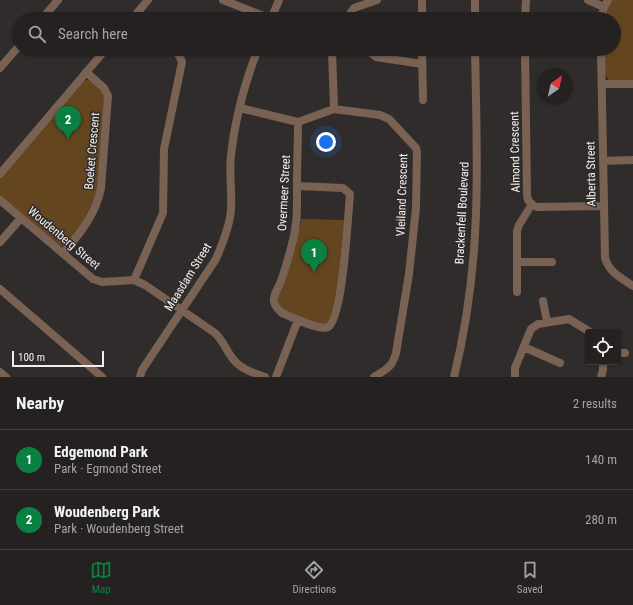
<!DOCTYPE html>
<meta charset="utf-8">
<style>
body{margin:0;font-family:"Roboto Condensed",sans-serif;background:#302e2d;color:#f1f3f6}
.controls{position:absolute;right:12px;bottom:12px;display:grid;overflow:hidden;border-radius:4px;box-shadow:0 1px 3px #0004}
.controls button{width:36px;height:36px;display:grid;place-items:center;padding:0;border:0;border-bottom:1px solid #413e3e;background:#242120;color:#f1f3f6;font:20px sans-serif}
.compass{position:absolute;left:537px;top:68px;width:36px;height:36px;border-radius:50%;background:#242120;box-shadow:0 1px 3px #0004;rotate:34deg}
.scale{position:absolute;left:12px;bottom:10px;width:92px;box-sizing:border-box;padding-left:4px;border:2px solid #f1eeee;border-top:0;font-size:11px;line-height:14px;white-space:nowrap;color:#f1eeee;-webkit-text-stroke:3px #302c2b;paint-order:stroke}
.you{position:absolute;left:326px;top:142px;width:14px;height:14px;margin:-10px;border:3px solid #fff;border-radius:50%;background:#1a73e8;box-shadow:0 0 0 6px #1a73e833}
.badge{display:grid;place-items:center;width:26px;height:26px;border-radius:50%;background:#0b8043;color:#fff;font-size:13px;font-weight:700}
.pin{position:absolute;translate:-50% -33px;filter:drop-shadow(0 1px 2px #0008)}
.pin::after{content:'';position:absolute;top:21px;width:14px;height:12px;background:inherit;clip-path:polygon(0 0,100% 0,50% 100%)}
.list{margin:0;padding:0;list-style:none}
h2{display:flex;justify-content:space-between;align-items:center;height:52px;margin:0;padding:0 16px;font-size:17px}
h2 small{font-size:13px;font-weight:400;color:#a3a3a5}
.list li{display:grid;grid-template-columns:26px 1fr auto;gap:12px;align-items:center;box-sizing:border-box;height:60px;padding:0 16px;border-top:1px solid #413e3e}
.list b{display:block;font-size:15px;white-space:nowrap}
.list p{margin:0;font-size:13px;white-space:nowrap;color:#a3a3a5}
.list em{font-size:13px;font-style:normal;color:#a3a3a5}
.icon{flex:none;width:22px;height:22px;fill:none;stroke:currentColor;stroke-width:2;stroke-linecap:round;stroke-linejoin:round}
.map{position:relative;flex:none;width:633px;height:377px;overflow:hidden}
.search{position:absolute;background:#242120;box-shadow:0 1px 3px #0004;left:12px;right:12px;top:12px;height:44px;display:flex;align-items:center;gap:10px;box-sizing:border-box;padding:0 14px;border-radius:22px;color:#a3a3a5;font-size:15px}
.sheet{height:172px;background:#242120}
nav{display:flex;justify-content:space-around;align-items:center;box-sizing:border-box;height:56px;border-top:1px solid #413e3e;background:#242120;font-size:11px;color:#a3a3a5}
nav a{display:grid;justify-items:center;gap:2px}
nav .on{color:#0b8043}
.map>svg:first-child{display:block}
.green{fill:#634620}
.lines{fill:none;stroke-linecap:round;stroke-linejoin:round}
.minor{stroke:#796254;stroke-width:8}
.labels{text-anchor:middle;stroke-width:3;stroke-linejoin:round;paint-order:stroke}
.street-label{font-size:12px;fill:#f1eeee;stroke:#302c2b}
</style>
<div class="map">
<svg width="633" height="377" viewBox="0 0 633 377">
<rect width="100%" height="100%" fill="#302c2b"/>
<!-- green -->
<path class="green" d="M 611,0 L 633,0 L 633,81 L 611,81 C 601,76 605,58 605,49 L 614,49 L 614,19 L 604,19 L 605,12 Z
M 87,80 L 90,80 L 105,94 L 98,190 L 83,225 L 64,246 L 57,245 L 0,196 L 0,179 L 83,81 Z
M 301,219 L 346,220 L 343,260 L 333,317 L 328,324 L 321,325 L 284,311 L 277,301 L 277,295 L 284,284 L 300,226 Z"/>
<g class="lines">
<!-- minor -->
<path class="minor" d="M 223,0 L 271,19
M 588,0 L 604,7
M 42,19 L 58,0
M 132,19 L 148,0
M 271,19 L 279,0
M 346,19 L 354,8 L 377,0
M 422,19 L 422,0
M 475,19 L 475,0
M 525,19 L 526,0
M 601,19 L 604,7 L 608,0
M 332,49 L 334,109
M 422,49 L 423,100
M 525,49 L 527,194 C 527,201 531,205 537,207 L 603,206
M 601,49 L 605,258 C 609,272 621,278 633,286
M 369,51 L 376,57 L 422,64
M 0,68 L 19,46
M 603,84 L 633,84
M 240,108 L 298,122 L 334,109 L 380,115 L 389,119 L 416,148 L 417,152 L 416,208 L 409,274 L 396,353 C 392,368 386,369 374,377
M 603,161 L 633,160
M 0,174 L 106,49
M 297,186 L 343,188 L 350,194 C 348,214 343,319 328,327 C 319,331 292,317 282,313 C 267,300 276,294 281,281 C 285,270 288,259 291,248 C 298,224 297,209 297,184 C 297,163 298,143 298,122
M 0,200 L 93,279 L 102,282 L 134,280 L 145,285 L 215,333 C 225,342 228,357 239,365 C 246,371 256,374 265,377
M 0,242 L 21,218
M 63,253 C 80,234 96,214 101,188 L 108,96 L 104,88 L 86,72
M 517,262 L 552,262
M 134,280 L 163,213 L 164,149 L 182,62 C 180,55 177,52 171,49
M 0,289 L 102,377
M 517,292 L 517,231 L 519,225 L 532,204
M 543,301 L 547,322
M 524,347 L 560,363
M 618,353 L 625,353
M 0,372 L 6,377
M 140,377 L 142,370 L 216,259 C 222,245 230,225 231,210 C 232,191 229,173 231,155 C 235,119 245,82 258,49
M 276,377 L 298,320
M 454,377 C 467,324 474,269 476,214 C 478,159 476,104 475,49
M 515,377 L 515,368 L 531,329 L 538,324 L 569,319 L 590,332
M 601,377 L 603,370 L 603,362"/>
</g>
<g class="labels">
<!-- street labels -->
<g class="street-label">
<text transform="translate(92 151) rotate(-85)" y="4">Boeket Crescent</text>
<text transform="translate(515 152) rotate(-91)" y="4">Almond Crescent</text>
<text transform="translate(591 174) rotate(-91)" y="4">Alberta Street</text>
<text transform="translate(284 193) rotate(-87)" y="4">Overmeer Street</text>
<text transform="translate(402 195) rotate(-88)" y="4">Vleiland Crescent</text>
<text transform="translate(462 213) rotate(-87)" y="4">Brackenfell Boulevard</text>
<text transform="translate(64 238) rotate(40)" y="4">Woudenberg Street</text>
<text transform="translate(188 277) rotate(-58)" y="4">Maasdam Street</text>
</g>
</g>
</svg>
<div class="controls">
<button><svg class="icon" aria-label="locate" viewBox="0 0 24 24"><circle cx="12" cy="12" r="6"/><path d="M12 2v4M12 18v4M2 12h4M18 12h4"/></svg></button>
</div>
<svg class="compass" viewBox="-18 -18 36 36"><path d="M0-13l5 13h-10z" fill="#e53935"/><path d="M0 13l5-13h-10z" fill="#a3a3a5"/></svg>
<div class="scale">100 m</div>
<div class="you"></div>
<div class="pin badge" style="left:314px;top:272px">1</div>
<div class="pin badge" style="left:68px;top:139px">2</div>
<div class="search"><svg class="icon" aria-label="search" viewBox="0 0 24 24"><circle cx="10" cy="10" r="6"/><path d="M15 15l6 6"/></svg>Search here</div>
</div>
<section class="sheet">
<h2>Nearby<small>2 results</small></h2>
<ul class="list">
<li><span class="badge">1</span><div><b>Edgemond Park</b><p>Park · Egmond Street</p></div><em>140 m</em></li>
<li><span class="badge">2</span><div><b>Woudenberg Park</b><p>Park · Woudenberg Street</p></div><em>280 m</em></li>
</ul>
</section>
<nav>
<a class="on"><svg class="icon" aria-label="map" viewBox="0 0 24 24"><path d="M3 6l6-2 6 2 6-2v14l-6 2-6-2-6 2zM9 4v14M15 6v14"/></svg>Map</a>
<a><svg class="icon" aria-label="directions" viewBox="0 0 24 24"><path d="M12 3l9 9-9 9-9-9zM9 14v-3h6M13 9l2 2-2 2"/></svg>Directions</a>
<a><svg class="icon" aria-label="saved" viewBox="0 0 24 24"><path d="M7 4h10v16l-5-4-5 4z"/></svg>Saved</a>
</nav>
